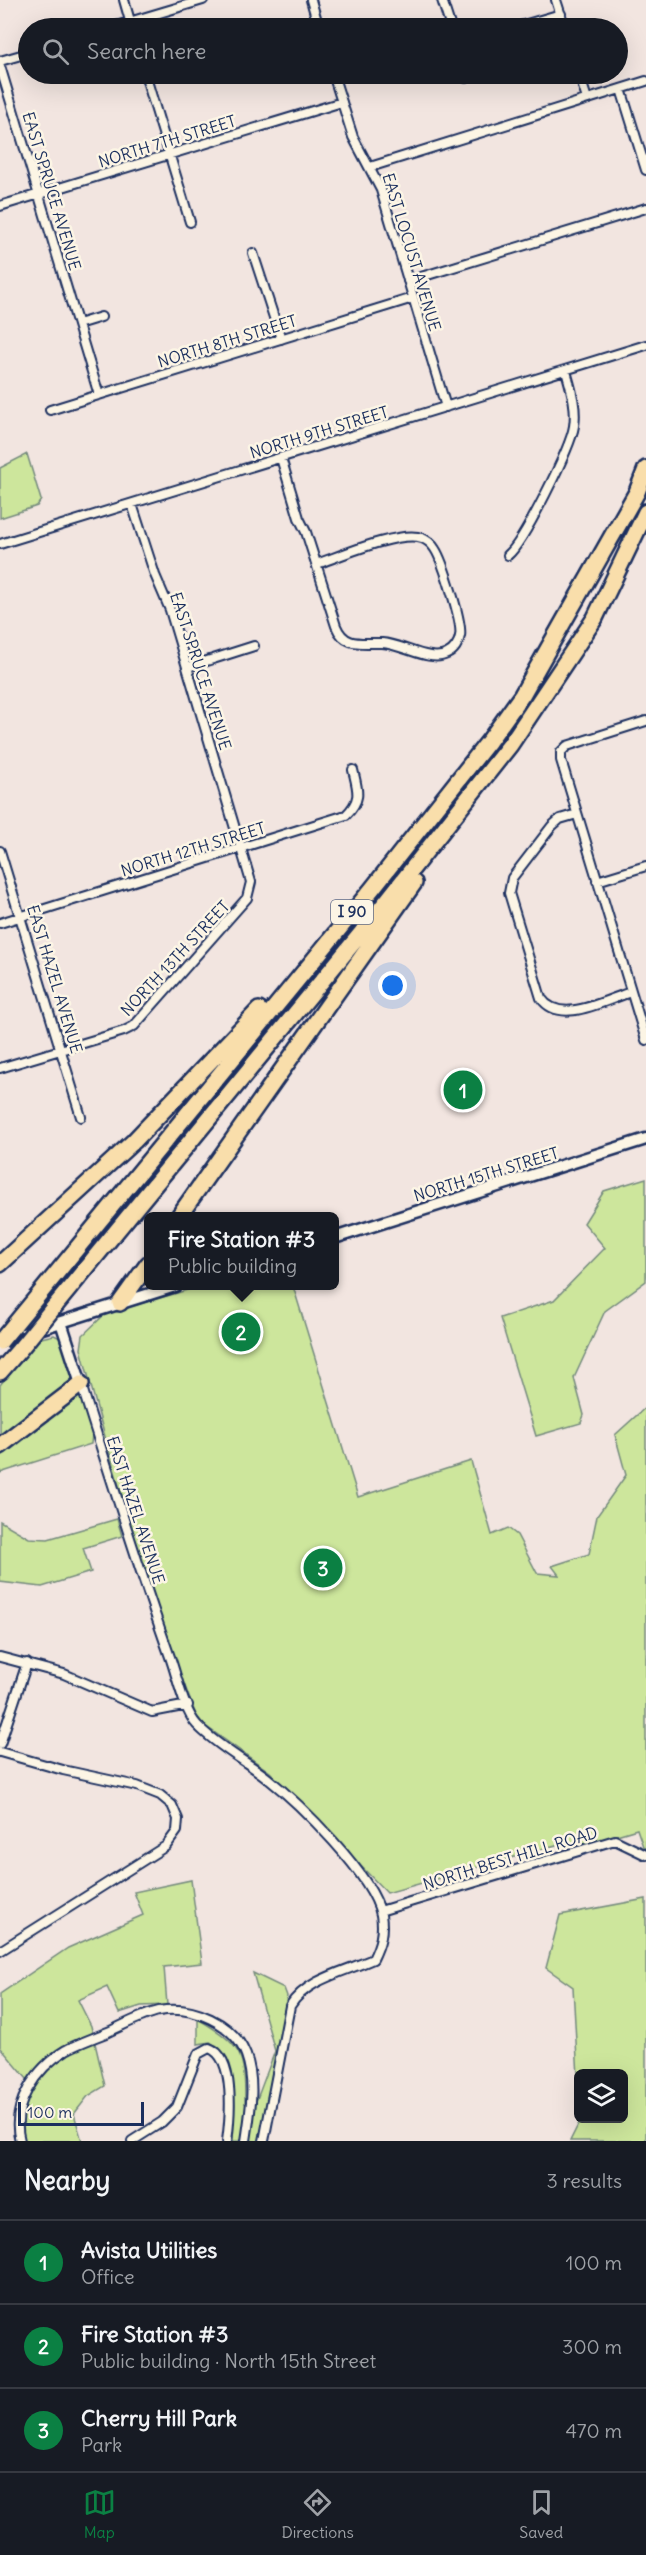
<!DOCTYPE html>
<meta charset="utf-8">
<style>
body{margin:0;font-family:Delius,sans-serif;background:#20242c;color:#f1f3f6}
.controls{position:absolute;right:18px;bottom:18px;display:grid;overflow:hidden;border-radius:9px;box-shadow:0 6px 24px #0002}
.controls button{width:54px;height:54px;display:grid;place-items:center;padding:0;border:0;border-bottom:2px solid #363941;background:#171b24;color:#f1f3f6;font:30px sans-serif}
.scale{position:absolute;left:18px;bottom:15px;width:126px;box-sizing:border-box;padding-left:6px;border:3px solid #1b2f5e;border-top:0;font-size:16px;line-height:21px;white-space:nowrap;color:#1b2f5e;-webkit-text-stroke:4px #fcf5e5;paint-order:stroke}
.you{position:absolute;left:393px;top:986px;width:21px;height:21px;margin:-15px;border:4px solid #fff;border-radius:50%;background:#1a73e8;box-shadow:0 0 0 9px #1a73e833}
.badge{display:grid;place-items:center;width:39px;height:39px;border-radius:50%;background:#0b8043;color:#fff;font-size:20px;font-weight:700}
.pin{position:absolute;translate:-50% -50%;border:3px solid #fff;box-shadow:0 2px 6px #0006}
.popup{position:absolute;left:144px;top:1212px;width:195px;height:78px;box-sizing:border-box;display:grid;place-content:center;border-radius:9px;background:#171b24;filter:drop-shadow(0 2px 4px #0005);font-size:20px;white-space:nowrap;color:#9ea1a6}
.popup b{font-size:22px;color:#f1f3f6}
.popup::after{content:'';position:absolute;left:50%;top:100%;margin-left:-12px;border:12px solid transparent;border-top-color:#171b24}
.list{margin:0;padding:0;list-style:none}
h2{display:flex;justify-content:space-between;align-items:center;height:78px;margin:0;padding:0 24px;font-size:26px}
h2 small{font-size:20px;font-weight:400;color:#9ea1a6}
.list li{display:grid;grid-template-columns:39px 1fr auto;gap:18px;align-items:center;box-sizing:border-box;height:84px;padding:0 24px;border-top:2px solid #363941}
.list b{display:block;font-size:22px;white-space:nowrap}
.list p{margin:0;font-size:20px;white-space:nowrap;color:#9ea1a6}
.list em{font-size:20px;font-style:normal;color:#9ea1a6}
.icon{flex:none;width:33px;height:33px;fill:none;stroke:currentColor;stroke-width:2;stroke-linecap:round;stroke-linejoin:round}
.map{position:relative;flex:none;width:646px;height:2141px;overflow:hidden}
.search{position:absolute;background:#171b24;box-shadow:0 6px 24px #0002;left:18px;right:18px;top:18px;height:66px;display:flex;align-items:center;gap:15px;box-sizing:border-box;padding:0 21px;border-radius:33px;color:#9ea1a6;font-size:22px}
.sheet{height:330px;background:#171b24}
nav{display:flex;justify-content:space-around;align-items:center;box-sizing:border-box;height:84px;border-top:2px solid #363941;background:#171b24;font-size:16px;color:#9ea1a6}
nav a{display:grid;justify-items:center;gap:3px}
nav .on{color:#0b8043}
.map>svg:first-child{display:block}
.green{fill:#cde69c;stroke:#748a7d;stroke-width:1.5}
.lines{fill:none;stroke-linecap:round;stroke-linejoin:round}
.street-casing{stroke:#1b2f5e;stroke-width:12}
.secondary-casing{stroke:#1b2f5e;stroke-width:15}
.highway-casing{stroke:#1b2f5e;stroke-width:20}
.street{stroke:#fcf5e5;stroke-width:8}
.secondary{stroke:#fcf5e5;stroke-width:10}
.highway{stroke:#f9deab;stroke-width:15}
.highway-bridge-casing{stroke:#1b2f5e;stroke-width:20;stroke-linecap:butt}
.highway-bridge{stroke:#f9deab;stroke-width:15}
.labels{text-anchor:middle;stroke-width:5;stroke-linejoin:round;paint-order:stroke}
.shield{fill:#fcf5e5;stroke:#5e6a86;stroke-width:1.5}
.shield-label{font-size:15px;font-weight:bold;fill:#1b2f5e}
.street-label{font-size:16px;fill:#1b2f5e;stroke:#fcf5e5}
</style>
<div class="map">
<svg width="646" height="2141" viewBox="0 0 646 2141">
<rect width="100%" height="100%" fill="#f2e5e0"/>
<filter id="ink" filterUnits="userSpaceOnUse"><feTurbulence type="fractalNoise" baseFrequency=".0167" numOctaves="2"/><feDisplacementMap in="SourceGraphic" scale="12" xChannelSelector="R" yChannelSelector="G"/><feConvolveMatrix kernelMatrix="1 2 1 2 8 2 1 2 1" color-interpolation-filters="sRGB"/></filter>
<g filter="url(#ink)">
<!-- green -->
<path class="green" d="M 27,454 L 41,500 L 37,506 L 0,518 L 0,468 Z
M 646,1178 L 646,1281 L 605,1311 L 574,1378 L 584,1415 L 581,1423 L 536,1436 L 500,1318 L 554,1300 L 605,1248 L 584,1223 L 604,1191 Z
M 201,1286 L 293,1286 L 358,1497 L 471,1461 L 492,1535 L 508,1528 L 517,1535 L 537,1573 L 559,1575 L 552,1566 L 589,1554 L 597,1516 L 626,1475 L 615,1435 L 646,1407 L 646,1855 L 637,1829 L 573,1848 L 570,1841 L 387,1893 L 270,1772 L 204,1725 L 196,1715 C 149,1596 114,1472 81,1349 L 83,1335 L 105,1314 Z
M 54,1335 C 67,1339 73,1365 73,1377 L 63,1390 L 0,1441 L 0,1385 L 37,1339 Z
M 75,1393 L 84,1399 L 92,1434 L 91,1444 L 0,1473 L 0,1453 Z
M 117,1519 L 122,1536 L 83,1548 L 91,1572 L 42,1587 L 0,1582 L 0,1521 L 29,1538 L 48,1539 Z
M 191,1880 L 202,1963 L 164,1967 L 167,2005 L 141,2006 L 119,2013 L 107,1987 L 78,2000 L 91,2026 L 105,2086 L 88,2096 L 74,2114 L 82,2141 L 22,2141 C 20,2121 21,2103 33,2086 L 0,2047 L 0,1994 L 68,1948 L 143,1915 L 134,1892 Z
M 646,1899 L 646,2141 L 570,2141 L 581,2119 L 624,2118 L 624,2074 L 578,2074 L 578,2077 L 573,1987 L 546,1968 L 560,1915 Z
M 253,1973 L 284,1988 L 287,1996 L 262,2141 L 233,2141 C 234,2107 242,2063 210,2042 L 198,2044 L 198,2019 C 242,2045 245,2053 245,2103 L 257,2099 L 275,2051 Z"/>
<g class="lines">
<defs>
<path id="street" d="M 124,0 L 132,28
M 311,0 L 319,28
M 442,0 L 451,28
M 556,0 L 565,28
M 109,28 L 203,0
M 513,28 L 561,14
M 0,61 L 28,53
M 0,66 L 99,395
M 145,74 L 190,222
M 333,74 L 353,137 L 381,190 L 446,407
M 464,74 L 466,78
M 579,74 L 587,99
M 621,89 L 646,170
M 370,167 L 646,81
M 0,206 L 342,102
M 253,253 L 281,339
M 408,281 L 646,208
M 78,324 L 101,317
M 50,410 L 413,298
M 281,458 L 299,518 L 306,532 L 336,626 C 345,648 362,642 382,643 C 402,644 430,663 447,654 C 454,651 459,643 460,636 C 463,624 443,561 435,549 C 432,544 427,540 422,538 C 400,530 340,556 317,564
M 0,544 L 646,345
M 508,555 C 523,543 571,447 574,426 C 577,407 571,389 566,371
M 188,667 L 254,646
M 646,721 L 567,746 L 561,752 L 561,760 L 646,1040
M 577,814 L 560,819 L 552,826 L 512,878 L 509,893 L 541,998 C 560,1026 605,1000 631,992
M 0,851 L 81,1117
M 597,881 L 646,866
M 0,923 L 346,815 C 362,799 358,791 353,770
M 0,1068 L 124,1031 L 134,1026 L 247,898 L 251,882 L 170,610 L 155,575 L 132,504
M 81,1384 C 110,1476 138,1567 170,1657 C 177,1676 184,1711 197,1725 C 217,1746 243,1759 266,1777 C 299,1803 373,1875 381,1915 C 384,1932 380,1945 373,1959 C 344,1972 307,1979 290,2006 L 264,2141
M 0,1657 L 64,1674 L 152,1712 L 188,1705
M 0,1744 L 27,1663
M 0,1752 L 63,1770 L 137,1786 L 160,1795 L 172,1805 L 178,1819 L 177,1831 L 166,1846 L 0,1951
M 380,1911 L 615,1840 L 646,1855
M 20,2141 C 10,2105 36,2068 66,2050 C 79,2043 94,2038 108,2032 C 124,2025 141,2015 159,2011 C 192,2005 234,2023 246,2055 C 256,2083 250,2113 246,2141
M 132,2141 L 162,2122 L 177,2107 L 198,2054 L 209,2048 C 236,2057 230,2119 227,2141"/>
<path id="secondary" d="M 334,1238 L 646,1139
M 61,1322 L 81,1384
M 1,1341 L 175,1286"/>
<path id="highway" d="M 179,1216 L 414,883
M 0,1264 L 134,1141 L 259,1010
M 120,1303 L 148,1264
M 50,1312 L 367,926 L 510,745 L 595,618 L 646,512
M 14,1325 L 372,889 L 489,741 L 522,695 L 637,492 L 646,469
M 0,1372 L 20,1349
M 0,1446 L 81,1384"/>
</defs>
<!-- street casing -->
<use href="#street" class="street-casing"/>
<!-- secondary casing -->
<use href="#secondary" class="secondary-casing"/>
<!-- highway casing -->
<use href="#highway" class="highway-casing"/>
<!-- street -->
<use href="#street" class="street"/>
<!-- secondary -->
<use href="#secondary" class="secondary"/>
<!-- highway -->
<use href="#highway" class="highway"/>
<defs>
<path id="highway-bridge" d="M 0,1342 L 14,1325
M 20,1349 L 50,1312"/>
</defs>
<!-- highway-bridge casing -->
<use href="#highway-bridge" class="highway-bridge-casing"/>
<!-- highway-bridge -->
<use href="#highway-bridge" class="highway-bridge"/>
</g>
</g>
<g class="labels">
<!-- shield labels -->
<rect class="shield" x="331" y="900" width="42" height="24" rx="4.5"/>
<g class="shield-label">
<text x="352" y="917">I 90</text>
</g>
<!-- street labels -->
<g class="street-label">
<text transform="translate(167 141) rotate(-17)" y="6">NORTH 7TH STREET</text>
<text transform="translate(52 191) rotate(73)" y="6">EAST SPRUCE AVENUE</text>
<text transform="translate(412 252) rotate(73)" y="6">EAST LOCUST AVENUE</text>
<text transform="translate(227 341) rotate(-17)" y="6">NORTH 8TH STREET</text>
<text transform="translate(319 432) rotate(-17)" y="6">NORTH 9TH STREET</text>
<text transform="translate(201 671) rotate(72)" y="6">EAST SPRUCE AVENUE</text>
<text transform="translate(193 849) rotate(-17)" y="6">NORTH 12TH STREET</text>
<text transform="translate(175 958) rotate(-47)" y="6">NORTH 13TH STREET</text>
<text transform="translate(55 979) rotate(73)" y="6">EAST HAZEL AVENUE</text>
<text transform="translate(486 1174) rotate(-17)" y="6">NORTH 15TH STREET</text>
<text transform="translate(136 1510) rotate(72)" y="6">EAST HAZEL AVENUE</text>
<text transform="translate(510 1858) rotate(-17)" y="6">NORTH BEST HILL ROAD</text>
</g>
</g>
</svg>
<div class="controls">
<button><svg class="icon" aria-label="layers" viewBox="0 0 24 24"><path d="M12 4l9 5-9 5-9-5zM3 14l9 5 9-5"/></svg></button>
</div>
<div class="scale">100 m</div>
<div class="you"></div>
<div class="pin badge" style="left:463px;top:1090px">1</div>
<div class="pin badge" style="left:241px;top:1332px">2</div>
<div class="popup"><b>Fire Station #3</b>Public building</div>
<div class="pin badge" style="left:323px;top:1568px">3</div>
<div class="search"><svg class="icon" aria-label="search" viewBox="0 0 24 24"><circle cx="10" cy="10" r="6"/><path d="M15 15l6 6"/></svg>Search here</div>
</div>
<section class="sheet">
<h2>Nearby<small>3 results</small></h2>
<ul class="list">
<li><span class="badge">1</span><div><b>Avista Utilities</b><p>Office</p></div><em>100 m</em></li>
<li><span class="badge">2</span><div><b>Fire Station #3</b><p>Public building · North 15th Street</p></div><em>300 m</em></li>
<li><span class="badge">3</span><div><b>Cherry Hill Park</b><p>Park</p></div><em>470 m</em></li>
</ul>
</section>
<nav>
<a class="on"><svg class="icon" aria-label="map" viewBox="0 0 24 24"><path d="M3 6l6-2 6 2 6-2v14l-6 2-6-2-6 2zM9 4v14M15 6v14"/></svg>Map</a>
<a><svg class="icon" aria-label="directions" viewBox="0 0 24 24"><path d="M12 3l9 9-9 9-9-9zM9 14v-3h6M13 9l2 2-2 2"/></svg>Directions</a>
<a><svg class="icon" aria-label="saved" viewBox="0 0 24 24"><path d="M7 4h10v16l-5-4-5 4z"/></svg>Saved</a>
</nav>
